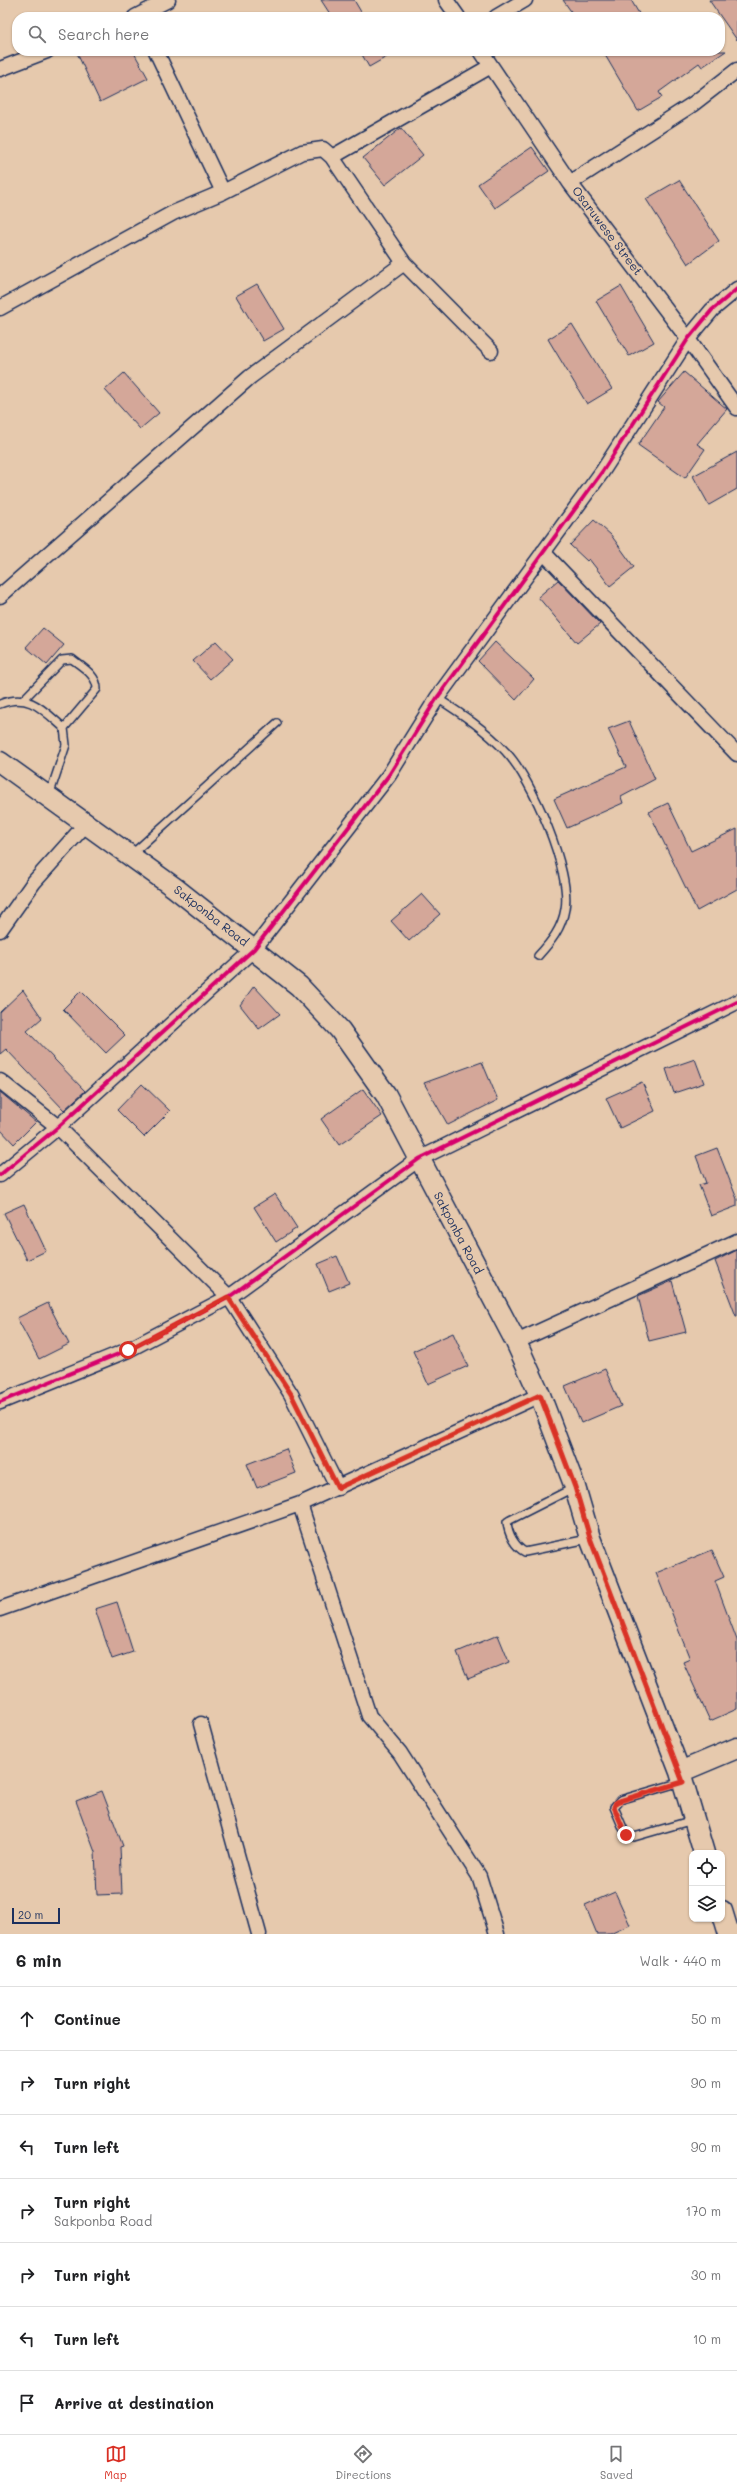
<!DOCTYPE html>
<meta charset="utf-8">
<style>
body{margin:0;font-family:Mali,sans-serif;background:#f6f6f6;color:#202124}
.controls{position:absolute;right:12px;bottom:12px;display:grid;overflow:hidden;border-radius:8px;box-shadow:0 1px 3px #0004}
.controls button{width:36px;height:36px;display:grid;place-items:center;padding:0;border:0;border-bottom:1px solid #e0e0e0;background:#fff;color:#202124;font:20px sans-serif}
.scale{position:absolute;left:12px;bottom:10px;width:48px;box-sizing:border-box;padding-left:4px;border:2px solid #1b2f5e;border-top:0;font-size:11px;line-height:14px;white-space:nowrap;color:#1b2f5e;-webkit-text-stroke:3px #e6c9ad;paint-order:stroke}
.stop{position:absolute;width:12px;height:12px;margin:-9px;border:3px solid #d93025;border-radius:50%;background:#fff}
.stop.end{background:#d93025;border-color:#fff;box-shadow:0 1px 4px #0008}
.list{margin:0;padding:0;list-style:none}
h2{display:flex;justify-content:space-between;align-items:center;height:52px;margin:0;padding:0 16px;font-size:17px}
h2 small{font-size:13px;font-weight:400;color:#757577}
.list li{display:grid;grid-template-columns:26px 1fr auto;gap:12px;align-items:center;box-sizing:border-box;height:64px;padding:0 16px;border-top:1px solid #e0e0e0}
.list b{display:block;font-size:15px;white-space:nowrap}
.list p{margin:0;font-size:13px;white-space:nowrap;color:#757577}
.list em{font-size:13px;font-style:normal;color:#757577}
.icon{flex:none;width:22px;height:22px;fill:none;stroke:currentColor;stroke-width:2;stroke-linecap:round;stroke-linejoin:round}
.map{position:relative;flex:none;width:737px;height:1934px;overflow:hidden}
.search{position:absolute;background:#fff;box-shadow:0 1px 3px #0004;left:12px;right:12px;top:12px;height:44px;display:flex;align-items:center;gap:10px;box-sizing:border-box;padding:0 14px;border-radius:16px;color:#757577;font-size:15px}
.sheet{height:500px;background:#fff}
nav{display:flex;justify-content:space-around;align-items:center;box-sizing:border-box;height:56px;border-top:1px solid #e0e0e0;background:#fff;font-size:11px;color:#757577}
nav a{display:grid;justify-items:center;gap:2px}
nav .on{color:#d93025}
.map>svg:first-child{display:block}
.building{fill:#d4a799;stroke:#1b2f5e}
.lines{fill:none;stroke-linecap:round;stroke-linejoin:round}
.lane-casing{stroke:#1b2f5e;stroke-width:10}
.street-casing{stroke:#1b2f5e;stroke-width:17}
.secondary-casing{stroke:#1b2f5e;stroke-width:23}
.lane{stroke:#e6c9ad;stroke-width:7}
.street{stroke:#e6c9ad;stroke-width:14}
.secondary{stroke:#e6c9ad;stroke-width:20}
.cycleway-casing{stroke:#e6c9ad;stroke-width:6}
.cycleway{stroke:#d6006c;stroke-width:4}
.route{stroke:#d93025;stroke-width:5}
.labels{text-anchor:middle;stroke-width:3;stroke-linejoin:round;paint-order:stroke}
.street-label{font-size:12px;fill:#1b2f5e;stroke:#e6c9ad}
</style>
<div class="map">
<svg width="737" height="1934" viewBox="0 0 737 1934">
<rect width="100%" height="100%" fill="#e6c9ad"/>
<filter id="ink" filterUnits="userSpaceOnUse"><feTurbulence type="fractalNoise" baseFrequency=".025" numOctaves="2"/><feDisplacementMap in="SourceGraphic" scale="8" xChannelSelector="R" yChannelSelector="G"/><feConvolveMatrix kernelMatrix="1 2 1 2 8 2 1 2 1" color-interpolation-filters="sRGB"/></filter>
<g filter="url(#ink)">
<!-- building -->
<path class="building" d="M 321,0 L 354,0 L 364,17 L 332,17 Z
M 563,0 L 631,0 L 641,17 L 575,17 Z
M 709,0 L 737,0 L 737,40 Z
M 76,51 L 133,51 L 148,78 L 100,102 Z
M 360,51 L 397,51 L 369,67 Z
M 612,51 L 726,51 L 702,67 L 699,63 L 659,92 L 662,97 L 638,111 L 605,55 Z
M 401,128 L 423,155 L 385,185 L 363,158 Z
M 532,147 L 549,171 L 495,208 L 478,184 Z
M 679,180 L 719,241 L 688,264 L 646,199 Z
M 257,284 L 284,329 L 263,341 L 236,296 Z
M 621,286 L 654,342 L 629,356 L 596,301 Z
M 572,324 L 612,389 L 587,404 L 548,339 Z
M 684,372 L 727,409 L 697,444 L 705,449 L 685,478 L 638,445 L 664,407 L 658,402 Z
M 124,373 L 159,413 L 140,429 L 105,390 Z
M 737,452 L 737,489 L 709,505 L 693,476 Z
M 594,520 L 611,535 L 634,567 L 610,586 L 589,559 L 587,561 L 570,545 Z
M 558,580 L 600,624 L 577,643 L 538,597 Z
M 43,628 L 64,645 L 47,665 L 26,647 Z
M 216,641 L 233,659 L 210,679 L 193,661 Z
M 495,642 L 534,679 L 516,700 L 478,661 Z
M 629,721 L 655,779 L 621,797 L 623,803 L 567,828 L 554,799 L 626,767 L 608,729 Z
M 668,803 L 691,851 L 737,829 L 737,889 L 697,911 L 649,812 Z
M 422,894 L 440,914 L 409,941 L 391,921 Z
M 254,986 L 280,1014 L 259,1029 L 240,1005 Z
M 23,990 L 42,1018 L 27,1031 L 85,1091 L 64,1110 L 6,1049 L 0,1054 L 0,1012 Z
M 81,991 L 125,1035 L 106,1053 L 63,1009 Z
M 695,1059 L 704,1083 L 674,1093 L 666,1069 Z
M 482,1062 L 498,1100 L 448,1125 L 424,1083 Z
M 642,1082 L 655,1111 L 620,1128 L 606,1098 Z
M 142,1084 L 170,1111 L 144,1137 L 117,1110 Z
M 363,1089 L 382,1116 L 339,1145 L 321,1119 Z
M 0,1092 L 36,1122 L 14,1144 L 0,1129 Z
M 717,1148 L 737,1199 L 737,1206 L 711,1216 L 699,1185 L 706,1183 L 696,1156 Z
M 275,1194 L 297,1228 L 276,1242 L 254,1207 Z
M 24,1204 L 46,1251 L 27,1260 L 4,1213 Z
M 737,1250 L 737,1316 L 736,1316 L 715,1261 Z
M 337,1256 L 349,1283 L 329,1291 L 318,1264 Z
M 672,1281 L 686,1332 L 649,1341 L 638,1296 Z
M 48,1303 L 69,1344 L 39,1359 L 17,1318 Z
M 453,1333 L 468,1366 L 428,1384 L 413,1351 Z
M 605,1369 L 621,1406 L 581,1423 L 565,1386 Z
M 286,1449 L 296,1473 L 257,1488 L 247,1464 Z
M 712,1550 L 724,1577 L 715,1581 L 737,1640 L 737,1709 L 710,1721 L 683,1662 L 690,1659 L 656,1573 Z
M 117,1602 L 133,1652 L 112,1659 L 95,1609 Z
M 498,1635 L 509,1662 L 468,1679 L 457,1652 Z
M 102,1791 L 123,1846 L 120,1847 L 122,1894 L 97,1895 L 95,1852 L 76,1801 Z
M 615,1892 L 630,1925 L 610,1934 L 597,1934 L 585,1905 Z"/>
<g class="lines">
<defs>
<path id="lane" d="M 437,698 C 462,714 486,730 506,752 C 532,779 572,872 565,909 C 562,928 551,942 538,956
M 24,699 L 62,660 L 72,659 C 82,667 97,675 97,689 L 64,728
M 0,704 C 29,692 43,710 64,728 L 66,745 L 49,796
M 132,854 L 277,723
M 573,1488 L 510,1520 L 507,1522 C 508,1534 515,1547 525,1552 L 588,1539
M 681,1782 L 620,1800 L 614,1807 L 626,1835 L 634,1837 L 693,1820"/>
<path id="street" d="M 446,0 L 458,17
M 135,17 L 168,0
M 496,17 L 525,0
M 156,51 L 223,192
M 481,51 L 570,183 L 688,339 L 737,408
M 0,69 L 47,51
M 332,157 L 491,66
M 570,183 L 693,104 L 737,70
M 0,308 L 173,213 L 223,192 L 302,152 L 323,149 L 332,157 L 404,263 L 491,351
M 543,552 L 737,754
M 0,596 L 250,377 L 404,263
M 0,930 L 34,882 L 85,825
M 0,1081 L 58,1127 L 229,1297 L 291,1394 L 338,1488
M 0,1175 L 58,1127 L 254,949 L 389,775 L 437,698 L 602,472 L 688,339 L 712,310 L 737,289
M 516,1342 L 737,1241
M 0,1402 L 128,1350 L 229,1297 L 419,1159 L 737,1002
M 300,1504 L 369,1716 L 400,1753 L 479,1876 L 497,1934
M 0,1609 L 300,1504 L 540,1395
M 201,1724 L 259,1934"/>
<path id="secondary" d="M 0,762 L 175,888 L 299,986 L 340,1030 L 386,1095 L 516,1342 L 540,1395 L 575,1487 L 590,1538 L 680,1772 L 704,1853
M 680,1772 L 737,1748
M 722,1911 L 729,1934"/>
</defs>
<!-- lane casing -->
<use href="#lane" class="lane-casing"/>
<!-- street casing -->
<use href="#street" class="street-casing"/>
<!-- secondary casing -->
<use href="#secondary" class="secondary-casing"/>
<!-- lane -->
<use href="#lane" class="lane"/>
<!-- street -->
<use href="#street" class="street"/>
<!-- secondary -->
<use href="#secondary" class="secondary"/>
<defs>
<path id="cycleway" d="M 0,1175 L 58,1127 L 254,949 L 389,775 L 437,698 L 602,472 L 688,339 L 712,310 L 737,289
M 0,1402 L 128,1350 L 229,1297 L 419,1159 L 737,1002"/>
</defs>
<!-- cycleway casing -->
<use href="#cycleway" class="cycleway-casing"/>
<!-- cycleway -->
<use href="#cycleway" class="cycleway"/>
</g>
</g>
<g class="lines" filter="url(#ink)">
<!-- route -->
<path class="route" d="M 128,1350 L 228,1297 L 291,1394 L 338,1488 L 540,1395 L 575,1487 L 590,1538 L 683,1782 L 616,1802 L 614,1807 L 626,1835"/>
</g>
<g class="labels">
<!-- street labels -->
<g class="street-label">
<text transform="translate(607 231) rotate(53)" y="4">Osaruwese Street</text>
<text transform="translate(211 916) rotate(38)" y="4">Sakponba Road</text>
<text transform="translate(458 1233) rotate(62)" y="4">Sakponba Road</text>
</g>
</g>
</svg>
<div class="controls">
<button><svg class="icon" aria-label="locate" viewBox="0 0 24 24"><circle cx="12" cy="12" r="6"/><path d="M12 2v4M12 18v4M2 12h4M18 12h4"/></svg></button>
<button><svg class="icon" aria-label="layers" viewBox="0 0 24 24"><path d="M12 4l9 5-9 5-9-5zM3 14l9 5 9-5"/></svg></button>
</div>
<div class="scale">20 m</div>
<div class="stop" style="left:128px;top:1350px"></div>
<div class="stop end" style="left:626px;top:1835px"></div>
<div class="search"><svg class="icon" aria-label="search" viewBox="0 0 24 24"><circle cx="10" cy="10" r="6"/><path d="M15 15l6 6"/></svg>Search here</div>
</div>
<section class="sheet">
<h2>6 min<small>Walk · 440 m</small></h2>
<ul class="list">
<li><svg class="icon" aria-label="ahead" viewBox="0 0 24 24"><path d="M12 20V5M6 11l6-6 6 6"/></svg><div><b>Continue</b></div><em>50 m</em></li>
<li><svg class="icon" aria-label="right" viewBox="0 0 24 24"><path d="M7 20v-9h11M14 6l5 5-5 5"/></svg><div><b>Turn right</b></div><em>90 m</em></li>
<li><svg class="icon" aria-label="left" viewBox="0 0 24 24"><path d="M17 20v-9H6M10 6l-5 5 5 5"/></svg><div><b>Turn left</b></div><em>90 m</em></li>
<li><svg class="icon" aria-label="right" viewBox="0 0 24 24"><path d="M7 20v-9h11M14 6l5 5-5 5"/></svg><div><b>Turn right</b><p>Sakponba Road</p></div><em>170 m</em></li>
<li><svg class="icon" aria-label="right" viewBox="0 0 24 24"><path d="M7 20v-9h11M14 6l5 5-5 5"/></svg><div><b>Turn right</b></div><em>30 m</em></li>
<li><svg class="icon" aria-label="left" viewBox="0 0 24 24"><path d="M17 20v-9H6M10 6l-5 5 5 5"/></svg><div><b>Turn left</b></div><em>10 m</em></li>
<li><svg class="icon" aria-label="arrive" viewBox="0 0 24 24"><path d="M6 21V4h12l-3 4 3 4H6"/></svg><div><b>Arrive at destination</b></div></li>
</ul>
</section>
<nav>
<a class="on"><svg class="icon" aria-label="map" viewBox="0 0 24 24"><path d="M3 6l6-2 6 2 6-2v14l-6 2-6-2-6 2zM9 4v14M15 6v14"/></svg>Map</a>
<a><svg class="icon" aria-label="directions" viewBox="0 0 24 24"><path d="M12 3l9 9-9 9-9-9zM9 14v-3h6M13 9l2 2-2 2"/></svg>Directions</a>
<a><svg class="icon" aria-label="saved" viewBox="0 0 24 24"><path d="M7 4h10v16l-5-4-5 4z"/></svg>Saved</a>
</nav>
